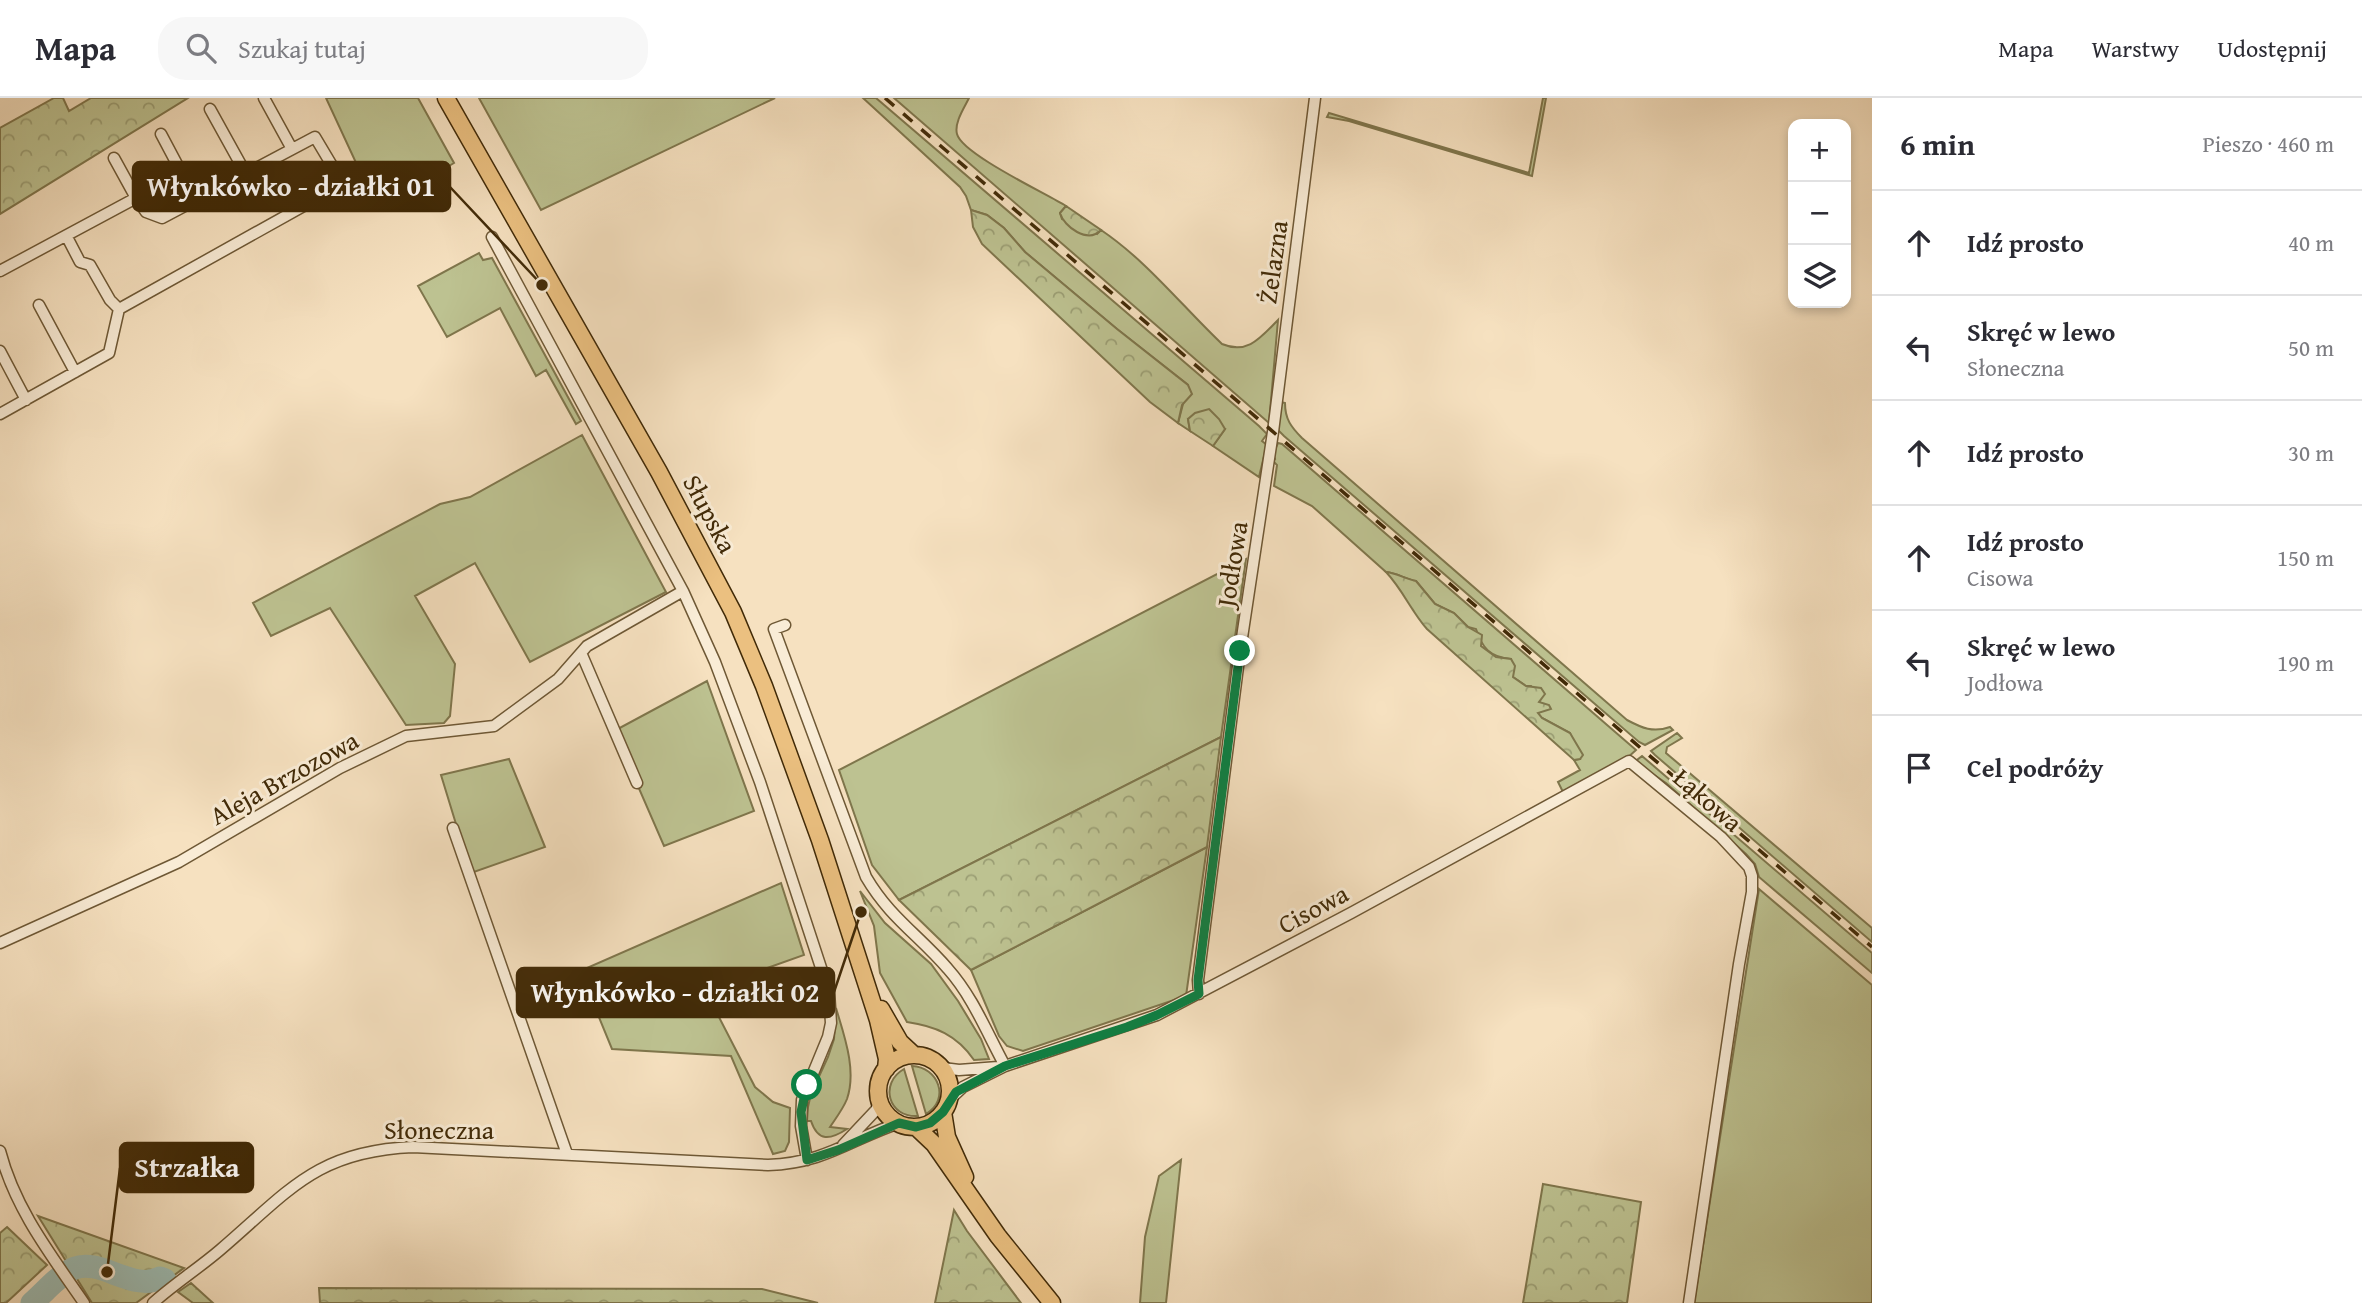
<!DOCTYPE html>
<html lang="pl">
<meta charset="utf-8">
<style>
body{margin:0;font-family:"Gentium Book Plus",serif;background:#f7f7f7;color:#2b2b33}
.controls{position:absolute;right:21px;top:21px;display:grid;overflow:hidden;border-radius:14px;box-shadow:0 4px 10px #0003}
.controls button{width:63px;height:63px;display:grid;place-items:center;padding:0;border:0;border-bottom:2px solid #e1e1e2;background:#fff;color:#2b2b33;font:35px sans-serif}
.stop{position:absolute;width:21px;height:21px;margin:-16px;border:5px solid #0b8043;border-radius:50%;background:#fff}
.stop.end{background:#0b8043;border-color:#fff;box-shadow:0 2px 7px #0008}
.list{margin:0;padding:0;list-style:none}
h2{display:flex;justify-content:space-between;align-items:center;height:91px;margin:0;padding:0 28px;font-size:30px}
h2 small{font-size:23px;font-weight:400;color:#7c7c81}
.list li{display:grid;grid-template-columns:46px 1fr auto;gap:21px;align-items:center;box-sizing:border-box;height:105px;padding:0 28px;border-top:2px solid #e1e1e2}
.list b{display:block;font-size:26px;white-space:nowrap}
.list p{margin:0;font-size:23px;white-space:nowrap;color:#7c7c81}
.list em{font-size:23px;font-style:normal;color:#7c7c81}
.icon{flex:none;width:38px;height:38px;fill:none;stroke:currentColor;stroke-width:2;stroke-linecap:round;stroke-linejoin:round}
.map{position:relative;flex:none;width:1872px;height:1205px;overflow:hidden}
header{display:flex;align-items:center;gap:42px;box-sizing:border-box;height:98px;padding:0 35px;background:#fff;border-bottom:2px solid #e1e1e2}
header strong{font-size:33px}
nav{display:flex;gap:38px;margin-inline-start:auto;font-size:24px}
.search{width:490px;height:63px;background:#f7f7f7;display:flex;align-items:center;gap:18px;box-sizing:border-box;padding:0 24px;border-radius:28px;color:#7c7c81;font-size:26px}
main{display:flex}
aside{flex:1;background:#fff}
.map>svg:first-child{display:block}
.green{fill:#bdc291;stroke:#7f764c;stroke-width:2}
.forest{fill:url(#forest-crowns);stroke:#7f764c;stroke-width:2}
.lines{fill:none;stroke-linecap:round;stroke-linejoin:round}
.river{stroke:#9dbdb5;stroke-width:23}
.minor-casing{stroke:#6e5835;stroke-width:13}
.primary-casing{stroke:#412a07;stroke-width:19}
.minor{stroke:#f9ecd6;stroke-width:10}
.primary{stroke:#ebc080;stroke-width:16}
.rail{stroke:#412a07;stroke-width:3.5;stroke-dasharray:12 12;stroke-linecap:butt}
.route{stroke:#0b8043;stroke-width:9}
.labels{text-anchor:middle;stroke-width:6;stroke-linejoin:round;paint-order:stroke}
.street-label{font-size:26px;fill:#412a07;stroke:#f9ecd6}
.leader{fill:none;stroke:#412a07;stroke-width:2.5}
.callout-dot{fill:#412a07;stroke:#f9ecd6;stroke-width:2.5}
.callout{fill:#412a07;stroke:#412a07;stroke-width:2.5}
.callout-label{font-size:28px;text-anchor:middle;font-weight:bold;fill:#fff}
</style>
<header>
<strong>Mapa</strong>
<div class="search"><svg class="icon" aria-label="search" viewBox="0 0 24 24"><circle cx="10" cy="10" r="6"/><path d="M15 15l6 6"/></svg>Szukaj tutaj</div>
<nav><a>Mapa</a><a>Warstwy</a><a>Udostępnij</a></nav>
</header>
<main>
<div class="map">
<svg width="1872" height="1205" viewBox="0 0 1872 1205">
<defs>
<pattern id="forest-crowns" width="20" height="18" patternUnits="userSpaceOnUse" patternTransform="scale(1.75)"><rect width="20" height="18" fill="#bdc291"/><path d="M2 6a3 3 0 1 1 6 0M12 15a3 3 0 1 1 6 0" fill="none" stroke="#9b9e74"/></pattern>
</defs>
<rect width="100%" height="100%" fill="#f6e1c0"/>
<filter id="stains"><feTurbulence type="fractalNoise" baseFrequency=".00286" numOctaves="4"/><feColorMatrix values="0 0 0 0 .2 0 0 0 0 .09 0 0 0 0 .02 0 0 0 .5 -.17"/></filter>
<radialGradient id="worn" r=".72"><stop offset=".6" stop-color="#630" stop-opacity="0"/><stop offset="1" stop-color="#630" stop-opacity=".3"/></radialGradient>
<!-- green -->
<path class="green" d="M 326,0 L 418,0 L 454,65 L 377,110 Z
M 479,0 L 775,0 L 541,112 Z
M 863,0 L 876,0 L 1259,328 L 1267,336 L 1262,343 L 1267,347 L 1266,350 L 1259,379 L 1213,348 L 1225,331 L 1188,321 L 1190,333 L 1178,325 L 1188,287 L 1117,231 L 1025,154 L 1004,130 L 987,117 L 971,112 L 966,98 L 960,89 Z
M 894,0 L 969,0 C 964,10 954,25 957,36 C 962,56 1045,95 1066,108 L 1060,115 L 1062,121 L 1097,136 L 1101,132 C 1147,163 1182,208 1222,246 C 1248,257 1261,239 1278,222 L 1269,325 Z
M 1543,0 L 1546,0 L 1532,78 L 1349,23 L 1327,19 L 1329,15 L 1529,75 Z
M 479,155 L 483,162 L 492,160 L 581,323 L 576,326 L 546,272 L 536,278 L 500,210 L 447,239 L 418,188 Z
M 1281,304 L 1285,305 C 1285,321 1291,329 1302,340 L 1627,622 C 1642,630 1653,635 1670,629 L 1673,632 L 1645,647 L 1639,644 L 1284,338 L 1278,332 Z
M 582,337 L 666,494 L 530,564 L 475,465 L 415,498 L 455,566 L 450,618 L 444,625 L 406,627 L 330,510 L 271,538 L 253,505 L 440,406 L 470,399 Z
M 1278,345 L 1282,346 L 1636,652 L 1625,662 L 1564,696 L 1558,684 L 1580,672 L 1574,662 L 1580,661 L 1570,635 L 1542,620 L 1538,615 L 1543,606 L 1539,604 L 1541,601 L 1531,588 L 1526,588 L 1513,579 L 1511,561 C 1490,559 1482,550 1476,531 L 1468,529 L 1454,515 L 1435,506 L 1416,483 C 1405,481 1397,475 1386,474 L 1312,408 L 1274,388 L 1277,367 L 1273,363 L 1275,361 L 1273,356 Z
M 1246,461 L 1221,639 L 899,802 L 872,767 L 839,672 Z
M 707,583 L 754,713 L 664,748 L 614,633 Z
M 1677,635 L 1682,640 L 1667,649 L 1666,655 L 1872,830 L 1872,844 L 1655,657 L 1651,653 Z
M 1642,658 L 1872,855 L 1872,875 L 1759,779 L 1755,766 L 1746,756 L 1666,685 L 1638,666 L 1637,662 Z
M 509,661 L 545,749 L 471,775 L 441,677 Z
M 1207,749 L 1186,898 L 1023,953 L 1007,948 L 999,938 L 971,872 Z
M 781,785 L 804,857 L 705,892 L 755,989 L 773,1004 L 790,1010 L 789,1044 L 785,1053 L 773,1056 L 731,958 L 612,951 L 580,873 Z
M 1759,791 L 1872,887 L 1872,1205 L 1694,1205 Z
M 860,793 L 885,825 L 931,866 L 958,903 L 981,941 L 989,961 L 974,962 C 957,937 935,928 907,924 L 880,875 L 874,828 Z
M 836,910 C 844,937 857,972 847,1001 C 843,1011 836,1020 830,1029 L 847,1031 C 830,1042 818,1044 811,1023 L 807,1023 L 808,1009 L 811,996 L 828,959 L 834,941 Z
M 912,968 C 938,969 951,1001 926,1016 Z
M 904,971 L 918,1018 C 888,1020 879,985 904,971 Z
M 1181,1062 L 1166,1205 L 1140,1205 L 1145,1139 L 1159,1078 Z"/>
<!-- forest -->
<path class="forest" d="M 54,0 L 63,0 L 69,13 L 91,0 L 188,0 L 0,116 L 0,30 Z
M 1066,108 L 1101,132 C 1088,146 1064,129 1060,115 Z
M 971,112 L 987,117 L 1004,130 L 1025,154 L 1117,231 L 1188,287 L 1192,296 L 1182,307 L 1178,325 L 1150,304 L 982,146 L 973,129 Z
M 1209,311 L 1219,321 L 1225,331 L 1213,348 L 1190,333 L 1188,321 L 1195,315 Z
M 1386,474 C 1397,475 1405,481 1416,483 L 1435,506 L 1454,515 L 1468,529 L 1482,537 L 1481,548 L 1496,559 L 1511,561 L 1515,568 L 1513,579 L 1526,588 L 1541,590 L 1545,596 L 1539,604 L 1549,607 L 1551,611 L 1538,615 L 1542,620 L 1570,635 L 1583,657 L 1580,661 L 1574,662 L 1427,531 C 1411,513 1403,492 1386,474 Z
M 1221,639 L 1207,749 L 971,872 L 899,802 Z
M 1543,1086 L 1641,1104 L 1627,1205 L 1523,1205 Z
M 954,1112 L 967,1133 L 1021,1205 L 935,1205 Z
M 38,1118 L 184,1170 L 136,1205 L 92,1205 Z
M 7,1129 L 47,1167 L 6,1205 L 0,1205 L 0,1135 Z
M 191,1185 L 213,1205 L 193,1205 L 178,1194 Z
M 319,1190 L 762,1191 L 818,1205 L 320,1205 Z"/>
<g class="lines">
<!-- river -->
<path class="river" d="M 32,1205 C 45,1194 59,1176 75,1170 C 100,1160 134,1194 160,1180 L 165,1182"/>
<defs>
<path id="minor" d="M 264,0 L 292,51
M 210,11 L 246,76
M 161,36 L 196,102
M 114,60 L 136,100
M 67,139 L 80,164 L 90,167 L 110,202 L 119,211
M 492,139 L 683,493 L 715,564 L 760,684 L 829,894 L 831,925 L 828,939 L 802,1002 L 801,1028 L 807,1062
M 0,173 L 136,100 L 146,114 L 162,120 L 315,39 L 343,86 L 119,211 L 109,255 L 0,316
M 39,207 L 75,274
M 0,253 L 26,302
M 785,527 L 774,531 L 866,779 C 890,820 919,837 948,871 C 973,899 987,935 1005,968
M 582,557 L 637,685
M 453,730 L 567,1056
M 0,845 L 179,764 L 340,670 L 406,638 L 494,628 L 558,581 L 587,548 L 683,493
M 1199,896 L 1198,882 L 1240,553 L 1273,334 L 1315,0
M 943,970 L 959,972 L 998,969
M 949,1002 L 963,989 L 1005,968 L 1157,917 L 1351,815 L 1629,663 L 1721,739 L 1749,769 L 1752,778 L 1752,794 L 1739,866 L 1689,1205
M 843,1047 L 876,1012 L 880,1004
M 0,1053 C 15,1111 51,1157 84,1205
M 153,1205 C 174,1186 199,1170 220,1152 C 289,1093 316,1053 413,1049 L 768,1067 C 825,1065 849,1042 899,1025"/>
<path id="primary" d="M 446,0 L 659,374 L 733,514 L 764,588 L 820,742 L 878,922 L 887,961 L 886,971
M 881,911 L 900,944 L 914,957
M878 993a36 36 0 1 1 72 0a36 36 0 1 1-72 0Z
M 943,1014 L 947,1039 L 965,1079
M 916,1029 L 934,1046 L 998,1138 L 1052,1205"/>
</defs>
<!-- minor casing -->
<use href="#minor" class="minor-casing"/>
<!-- primary casing -->
<use href="#primary" class="primary-casing"/>
<!-- minor -->
<use href="#minor" class="minor"/>
<!-- primary -->
<use href="#primary" class="primary"/>
<!-- rail -->
<path class="rail" d="M 885,0 L 1872,849"/>
</g>
<g class="lines">
<!-- route -->
<path class="route" d="M 807,987 L 801,1014 L 807,1062 L 838,1052 L 899,1025 L 916,1029 L 930,1025 L 943,1014 L 956,994 L 1005,968 L 1127,929 L 1157,917 L 1199,896 L 1198,882 L 1240,553"/>
</g>
<g class="labels">
<!-- street labels -->
<g class="street-label">
<text transform="translate(1273 164) rotate(-82)" y="9">Żelazna</text>
<text transform="translate(710 416) rotate(62)" y="9">Słupska</text>
<text transform="translate(1232 466) rotate(-81)" y="9">Jodłowa</text>
<text transform="translate(284 680) rotate(-29)" y="9">Aleja Brzozowa</text>
<text transform="translate(1708 702) rotate(41)" y="9">Łąkowa</text>
<text transform="translate(1313 811) rotate(-28)" y="9">Cisowa</text>
<text x="439" y="1041">Słoneczna</text>
</g>
</g>
<!-- callouts -->
<path class="leader" d="M542 187L450 89M861 814L834 894M107 1174L120 1070"/>
<g class="callout-dot">
<circle cx="542" cy="187" r="7"/>
<circle cx="861" cy="814" r="7"/>
<circle cx="107" cy="1174" r="7"/>
</g>
<g class="callout">
<rect x="133" y="64" width="317" height="49" rx="7"/>
<rect x="517" y="870" width="317" height="49" rx="7"/>
<rect x="120" y="1045" width="133" height="49" rx="7"/>
</g>
<g class="callout-label">
<text x="291" y="98">Włynkówko - działki 01</text>
<text x="675" y="904">Włynkówko - działki 02</text>
<text x="187" y="1079">Strzałka</text>
</g>
<rect width="100%" height="100%" filter="url(#stains)"/>
<rect width="100%" height="100%" fill="url(#worn)"/>
</svg>
<div class="controls">
<button>+</button>
<button>−</button>
<button><svg class="icon" aria-label="layers" viewBox="0 0 24 24"><path d="M12 4l9 5-9 5-9-5zM3 14l9 5 9-5"/></svg></button>
</div>
<div class="stop" style="left:807px;top:987px"></div>
<div class="stop end" style="left:1240px;top:553px"></div>
</div>
<aside>
<h2>6 min<small>Pieszo · 460 m</small></h2>
<ul class="list">
<li><svg class="icon" aria-label="ahead" viewBox="0 0 24 24"><path d="M12 20V5M6 11l6-6 6 6"/></svg><div><b>Idź prosto</b></div><em>40 m</em></li>
<li><svg class="icon" aria-label="left" viewBox="0 0 24 24"><path d="M17 20v-9H6M10 6l-5 5 5 5"/></svg><div><b>Skręć w lewo</b><p>Słoneczna</p></div><em>50 m</em></li>
<li><svg class="icon" aria-label="ahead" viewBox="0 0 24 24"><path d="M12 20V5M6 11l6-6 6 6"/></svg><div><b>Idź prosto</b></div><em>30 m</em></li>
<li><svg class="icon" aria-label="ahead" viewBox="0 0 24 24"><path d="M12 20V5M6 11l6-6 6 6"/></svg><div><b>Idź prosto</b><p>Cisowa</p></div><em>150 m</em></li>
<li><svg class="icon" aria-label="left" viewBox="0 0 24 24"><path d="M17 20v-9H6M10 6l-5 5 5 5"/></svg><div><b>Skręć w lewo</b><p>Jodłowa</p></div><em>190 m</em></li>
<li><svg class="icon" aria-label="arrive" viewBox="0 0 24 24"><path d="M6 21V4h12l-3 4 3 4H6"/></svg><div><b>Cel podróży</b></div></li>
</ul>
</aside>
</main>
